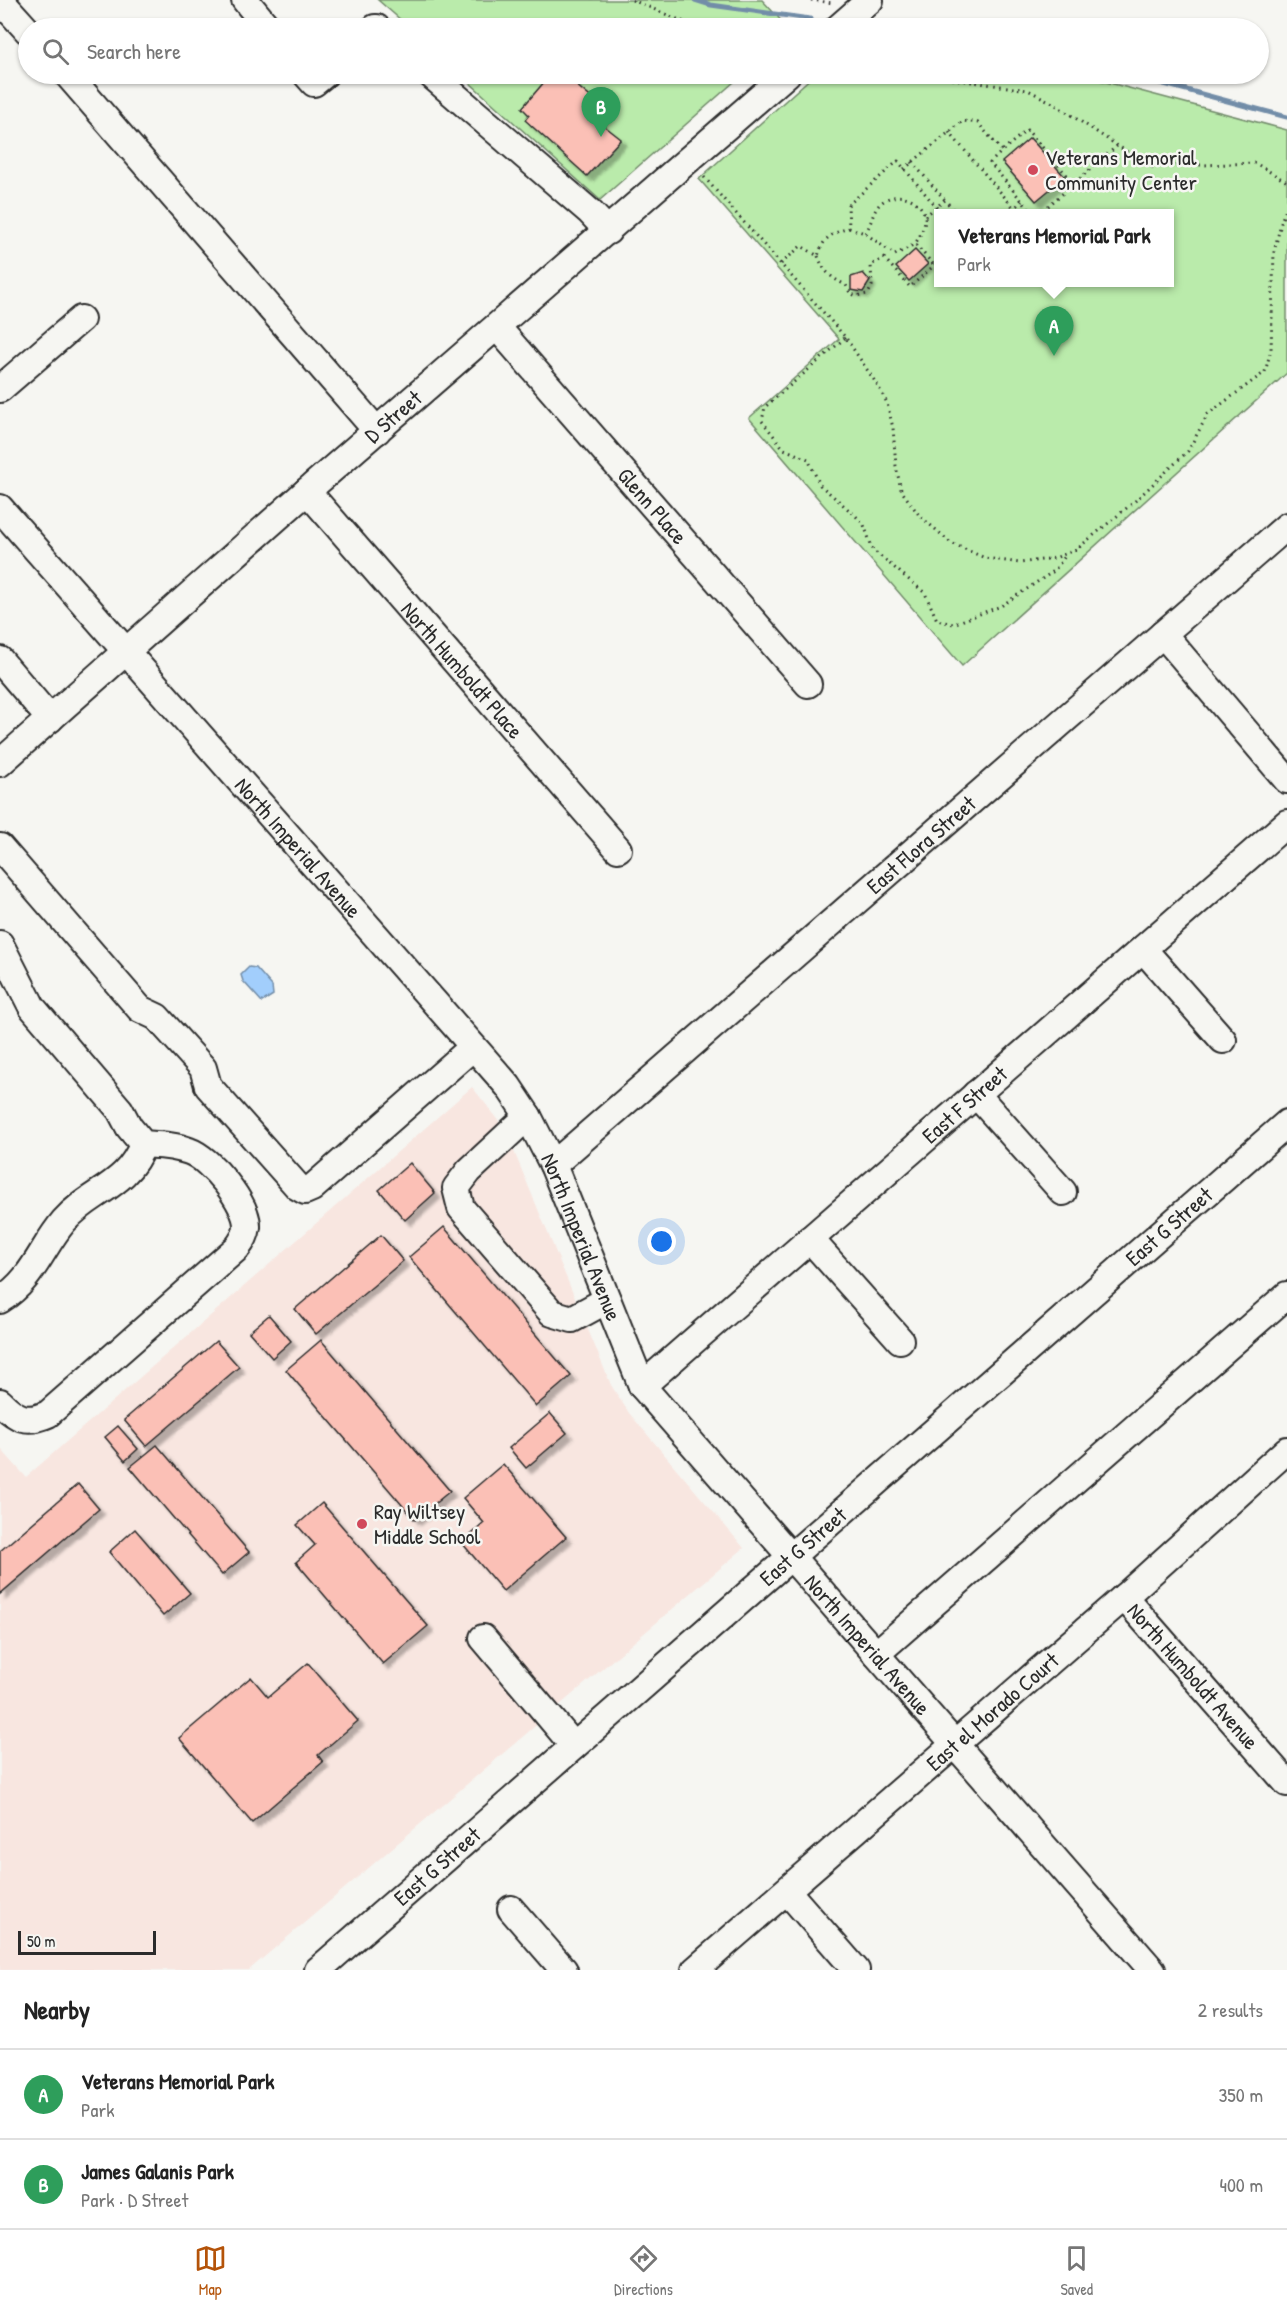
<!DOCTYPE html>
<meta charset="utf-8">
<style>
body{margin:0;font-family:"Patrick Hand",sans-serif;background:#f2f2f2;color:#222}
.scale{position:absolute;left:18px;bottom:15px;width:138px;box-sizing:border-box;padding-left:6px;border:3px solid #2b2b2b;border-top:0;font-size:16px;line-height:21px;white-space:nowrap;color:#2b2b2b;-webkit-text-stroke:4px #f6f6f2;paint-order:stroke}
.you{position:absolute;left:662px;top:1242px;width:21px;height:21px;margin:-15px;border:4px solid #fff;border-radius:50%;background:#1a73e8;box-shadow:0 0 0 9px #1a73e833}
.badge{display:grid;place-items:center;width:39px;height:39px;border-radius:50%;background:#b45309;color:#fff;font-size:20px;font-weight:700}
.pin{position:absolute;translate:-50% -50px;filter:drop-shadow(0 2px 3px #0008)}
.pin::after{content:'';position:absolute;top:32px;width:21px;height:18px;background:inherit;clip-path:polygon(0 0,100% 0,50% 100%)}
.popup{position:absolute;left:934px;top:209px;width:240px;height:78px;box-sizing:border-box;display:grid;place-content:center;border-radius:0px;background:#fff;filter:drop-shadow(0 2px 4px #0005);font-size:20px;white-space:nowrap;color:#767676}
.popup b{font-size:22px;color:#222}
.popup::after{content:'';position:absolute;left:50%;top:100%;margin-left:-12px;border:12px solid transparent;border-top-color:#fff}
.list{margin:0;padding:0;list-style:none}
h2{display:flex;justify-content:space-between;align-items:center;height:78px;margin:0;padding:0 24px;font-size:26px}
h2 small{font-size:20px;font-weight:400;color:#767676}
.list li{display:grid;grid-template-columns:39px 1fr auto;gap:18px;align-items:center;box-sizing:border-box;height:90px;padding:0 24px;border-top:2px solid #e0e0e0}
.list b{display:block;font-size:22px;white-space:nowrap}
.list p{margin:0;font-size:20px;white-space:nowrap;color:#767676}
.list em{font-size:20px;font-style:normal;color:#767676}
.icon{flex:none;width:33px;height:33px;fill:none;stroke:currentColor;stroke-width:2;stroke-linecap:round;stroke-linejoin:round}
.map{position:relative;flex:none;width:1287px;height:1970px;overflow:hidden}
.search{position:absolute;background:#fff;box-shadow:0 2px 4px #0004;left:18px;right:18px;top:18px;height:66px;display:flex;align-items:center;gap:15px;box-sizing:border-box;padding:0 21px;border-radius:33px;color:#767676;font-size:22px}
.sheet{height:258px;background:#fff}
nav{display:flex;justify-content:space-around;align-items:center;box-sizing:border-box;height:84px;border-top:2px solid #e0e0e0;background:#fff;font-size:16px;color:#767676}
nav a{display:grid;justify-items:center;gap:3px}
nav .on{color:#b45309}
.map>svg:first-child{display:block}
.built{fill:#f8e6e0}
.green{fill:#baebab;stroke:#728b6b;stroke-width:1.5;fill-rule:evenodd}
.water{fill:#a2cefc;stroke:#728da8;stroke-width:1.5}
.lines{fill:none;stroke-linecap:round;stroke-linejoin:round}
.stream{stroke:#728da8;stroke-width:5}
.building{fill:#fbc0b6;stroke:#2b2b2b;stroke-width:1.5;filter:url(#shadow)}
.minor-casing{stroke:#2b2b2b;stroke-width:30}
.path{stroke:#2b2b2b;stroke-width:3;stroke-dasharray:1.5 4.5;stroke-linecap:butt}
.minor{stroke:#f6f6f2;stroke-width:26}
.poi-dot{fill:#d1495b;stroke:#f6f6f2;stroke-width:2}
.labels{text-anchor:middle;stroke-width:5;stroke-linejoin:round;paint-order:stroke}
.poi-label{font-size:22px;fill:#2b2b2b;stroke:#f6f6f2;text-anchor:start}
.street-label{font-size:22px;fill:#2b2b2b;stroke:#f6f6f2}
</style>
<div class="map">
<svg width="1287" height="1970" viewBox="0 0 1287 1970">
<defs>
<filter id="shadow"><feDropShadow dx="5.5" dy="5.5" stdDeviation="1.5" flood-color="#0004"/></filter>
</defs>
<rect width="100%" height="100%" fill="#f6f6f2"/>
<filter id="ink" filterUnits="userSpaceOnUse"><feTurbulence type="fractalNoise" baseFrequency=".0167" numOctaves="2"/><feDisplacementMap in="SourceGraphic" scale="12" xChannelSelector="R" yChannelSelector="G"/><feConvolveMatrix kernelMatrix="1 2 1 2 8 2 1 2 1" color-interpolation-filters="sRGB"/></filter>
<g filter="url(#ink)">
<!-- built -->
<path class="built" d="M 472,1087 L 497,1118 L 513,1149 L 611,1385 L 629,1413 L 744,1548 L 249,1970 L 0,1970 L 0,1448 L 26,1477 Z"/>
<!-- green -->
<path class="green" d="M 378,0 L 762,0 L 788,28 L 410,28 Z
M 460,74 L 743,74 L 600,200 Z
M 815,74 L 1076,74 L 1287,130 L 1287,373 L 962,666 L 749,418 L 839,339 L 699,179 ZM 938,214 L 1170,214 L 1170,282 L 938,282 Z"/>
<!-- water -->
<path class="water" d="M 249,967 L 256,968 L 272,986 L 273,995 L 262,1002 L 243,981 L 241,975 Z"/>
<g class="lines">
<!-- stream -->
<path class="stream" d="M 695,0 L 711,5 L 810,19
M 1127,74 L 1287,117"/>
</g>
<!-- building -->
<path class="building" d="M 551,74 L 563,74 L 608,112 L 598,121 L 621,139 L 587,176 L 525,120 L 529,115 L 522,108 Z
M 1030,138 L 1065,177 L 1036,201 L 1002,162 Z
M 915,250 L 928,264 L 909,281 L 896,267 Z
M 863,273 L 870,281 L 863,292 L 851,290 L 851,277 Z
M 410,1163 L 435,1193 L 405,1220 L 379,1190 Z
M 444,1227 L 571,1376 L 536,1406 L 409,1257 Z
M 381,1235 L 403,1261 L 316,1334 L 295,1309 Z
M 269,1315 L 291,1341 L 272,1358 L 249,1332 Z
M 321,1340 L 450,1491 L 415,1520 L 286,1370 Z
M 216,1341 L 239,1367 L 146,1446 L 124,1420 Z
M 550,1413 L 567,1433 L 526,1468 L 509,1448 Z
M 118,1426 L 138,1449 L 125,1461 L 105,1437 Z
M 157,1445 L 249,1552 L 222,1575 L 130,1467 Z
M 503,1464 L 566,1537 L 503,1591 L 462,1543 L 484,1523 L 463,1498 Z
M 78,1484 L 99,1509 L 0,1594 L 0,1551 Z
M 322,1503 L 428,1626 L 383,1664 L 296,1562 L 315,1545 L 297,1525 Z
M 135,1529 L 190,1593 L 163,1616 L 109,1552 Z
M 308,1663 L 358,1721 L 318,1755 L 323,1762 L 252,1823 L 179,1738 L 251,1677 L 268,1697 Z"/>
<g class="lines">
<defs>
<g id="minor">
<path d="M 0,0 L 28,31"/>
<path d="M 245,0 L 268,28"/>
<path d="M 375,28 L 377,28"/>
<path d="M 838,28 L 870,0"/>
<path d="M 67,74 L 377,431"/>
<path d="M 306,74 L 314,83 L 325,74"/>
<path d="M 430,74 L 590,212 L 608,231"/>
<path id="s1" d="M 497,327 L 808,684"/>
<path d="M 0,389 L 81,319"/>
<path id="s2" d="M 307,491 L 618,849"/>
<path id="s3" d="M 0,508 L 508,1086 L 528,1116 L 553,1165 L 642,1386 L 1152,1970"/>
<path d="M 1163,634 L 1287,780"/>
<path d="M 0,660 L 50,719"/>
<path id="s4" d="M 0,763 L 307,491 L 787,74"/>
<path d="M 0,847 L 140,1009 L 157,1017 L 203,1068 L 208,1086 L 298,1187 L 305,1191 L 312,1188 L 473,1047"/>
<path d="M 0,944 L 32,1007 L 120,1110 L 129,1127 L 143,1144 C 158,1145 174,1145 189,1151 C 210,1158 248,1204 247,1227 C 246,1235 242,1242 237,1248 L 48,1414 C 26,1424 16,1418 0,1402"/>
<path d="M 1143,949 L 1223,1040"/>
<path d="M 976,1094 L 1063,1192"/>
<path d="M 528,1116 L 469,1171 L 456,1188 L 461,1208 L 552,1313 L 572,1319 L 607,1300"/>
<path id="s5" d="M 553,1165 L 1287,526"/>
<path d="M 810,1239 L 900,1340"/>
<path d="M 0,1300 C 33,1280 41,1248 64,1221 C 90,1191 128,1186 143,1144"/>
<path id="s6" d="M 642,1386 L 1287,823"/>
<path id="s7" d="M 1124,1597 L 1287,1783"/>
<path d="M 483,1638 L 574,1746"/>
<path d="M 876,1654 L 1287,1295"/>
<path d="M 787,1891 L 856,1970"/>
<path d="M 511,1909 L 564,1970"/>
<path id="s8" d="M 318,1970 L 1287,1123"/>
<path id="s9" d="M 695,1970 L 1124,1597 L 1287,1450"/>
</g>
</defs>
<!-- minor casing -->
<use href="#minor" class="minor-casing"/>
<!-- path -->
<path class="path" d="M 632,0 L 689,24 L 732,28
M 811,0 L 833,3
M 917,74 L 1028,90 L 1051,102 L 1150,167 L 1255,163 L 1287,182
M 949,132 L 1014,208
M 1003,150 L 1027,130 L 1074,183
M 912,162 L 945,200
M 904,169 L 963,121 L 978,123 L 1002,151 L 990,163 L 1033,214
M 704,177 L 846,338 L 878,386 L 887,403 L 893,428 L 896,466 L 901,490 L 919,515 L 951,543 L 985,558 L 1020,563 L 1055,558 L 1077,549 L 1134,502 L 1188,451 L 1208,414 L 1265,372 L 1271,350 L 1274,252 L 1282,219 L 1287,207
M 1008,214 L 1022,201
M 1039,214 L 1117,146
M 925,216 L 945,200 L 957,214
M 849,228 L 865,233 L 895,255 L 915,244 L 933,264
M 865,233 C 872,224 872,212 880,204 C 893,191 916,195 924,213 C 928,222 920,236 915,244
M 818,256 C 824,272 831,278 846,285 L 850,293 L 856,296 L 868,294 L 872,286 L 871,265 L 884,258 L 910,287 L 938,262
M 781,264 L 801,246 L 818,256 C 824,237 830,234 849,228 L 848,205 L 898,161 L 942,214
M 845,338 L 765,407 L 762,421 L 784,449 L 808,459 L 820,485 L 855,515 L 864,525 L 873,550 L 925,593 L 937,620 L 953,624 L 1001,606 L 1054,571 L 1066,555"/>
<!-- minor -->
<use href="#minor" class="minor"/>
</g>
</g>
<!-- markers -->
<g class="poi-dot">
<circle cx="1033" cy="170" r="6"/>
<circle cx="362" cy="1524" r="6"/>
</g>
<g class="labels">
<!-- poi labels -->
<g class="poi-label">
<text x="1045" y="165">Veterans Memorial<tspan x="1045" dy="25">Community Center</tspan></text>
<text x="374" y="1519">Ray Wiltsey<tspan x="374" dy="25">Middle School</tspan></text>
</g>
<!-- street labels -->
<g class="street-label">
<text dy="8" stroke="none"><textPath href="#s4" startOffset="524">D Street</textPath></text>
<text dy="8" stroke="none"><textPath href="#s1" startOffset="237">Glenn Place</textPath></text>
<text dy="8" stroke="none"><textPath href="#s2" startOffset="237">North Humboldt Place</textPath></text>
<text dy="8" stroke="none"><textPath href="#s5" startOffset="488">East Flora Street</textPath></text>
<text dy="8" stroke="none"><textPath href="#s3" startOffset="452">North Imperial Avenue</textPath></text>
<text dy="8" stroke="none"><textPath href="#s6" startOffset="428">East F Street</textPath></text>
<text dy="8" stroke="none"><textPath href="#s8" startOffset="1130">East G Street</textPath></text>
<text dy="8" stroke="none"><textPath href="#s3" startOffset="938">North Imperial Avenue</textPath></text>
<text dy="8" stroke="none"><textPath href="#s8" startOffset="644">East G Street</textPath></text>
<text dy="8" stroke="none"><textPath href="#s3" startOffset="1442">North Imperial Avenue</textPath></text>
<text dy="8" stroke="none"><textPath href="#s7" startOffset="105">North Humboldt Avenue</textPath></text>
<text dy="8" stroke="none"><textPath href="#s9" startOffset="394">East el Morado Court</textPath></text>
<text dy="8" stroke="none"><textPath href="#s8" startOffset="158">East G Street</textPath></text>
</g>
</g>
</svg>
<div class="scale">50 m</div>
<div class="you"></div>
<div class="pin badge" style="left:1054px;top:356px;background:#2e9e5b">A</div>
<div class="popup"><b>Veterans Memorial Park</b>Park</div>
<div class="pin badge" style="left:601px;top:137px;background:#2e9e5b">B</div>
<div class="search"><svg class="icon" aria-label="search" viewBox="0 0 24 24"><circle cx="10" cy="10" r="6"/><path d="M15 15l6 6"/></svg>Search here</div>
</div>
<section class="sheet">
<h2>Nearby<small>2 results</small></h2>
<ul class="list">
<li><span class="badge" style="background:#2e9e5b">A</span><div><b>Veterans Memorial Park</b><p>Park</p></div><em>350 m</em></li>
<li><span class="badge" style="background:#2e9e5b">B</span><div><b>James Galanis Park</b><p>Park · D Street</p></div><em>400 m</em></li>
</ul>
</section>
<nav>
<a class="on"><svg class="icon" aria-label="map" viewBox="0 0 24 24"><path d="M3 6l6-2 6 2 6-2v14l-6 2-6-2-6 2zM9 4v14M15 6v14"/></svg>Map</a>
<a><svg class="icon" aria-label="directions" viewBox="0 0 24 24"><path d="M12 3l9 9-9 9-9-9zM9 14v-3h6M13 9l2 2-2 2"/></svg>Directions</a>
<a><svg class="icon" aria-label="saved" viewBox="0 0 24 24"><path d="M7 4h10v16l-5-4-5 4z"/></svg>Saved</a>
</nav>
